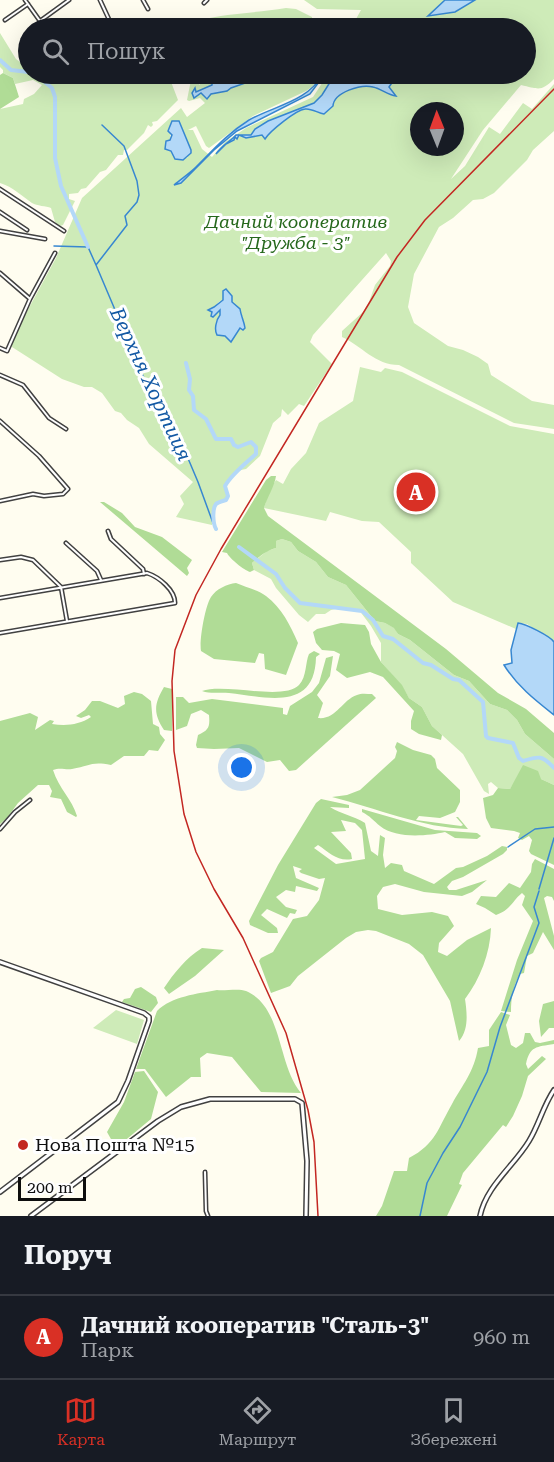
<!DOCTYPE html>
<html lang="uk">
<meta charset="utf-8">
<style>
body{margin:0;font-family:"Roboto Serif",serif;background:#20242c;color:#f1f3f6}
.compass{position:absolute;left:410px;top:102px;width:54px;height:54px;border-radius:50%;background:#171b24;box-shadow:0 6px 24px #0002;rotate:359deg}
.scale{position:absolute;left:18px;bottom:15px;width:68px;box-sizing:border-box;padding-left:6px;border:3px solid #0e0e0e;border-top:0;font-size:16px;line-height:21px;white-space:nowrap;color:#0e0e0e;-webkit-text-stroke:4px #fff;paint-order:stroke}
.you{position:absolute;left:242px;top:768px;width:21px;height:21px;margin:-15px;border:4px solid #fff;border-radius:50%;background:#1a73e8;box-shadow:0 0 0 9px #1a73e833}
.badge{display:grid;place-items:center;width:39px;height:39px;border-radius:50%;background:#d93025;color:#fff;font-size:20px;font-weight:700}
.pin{position:absolute;translate:-50% -50%;border:3px solid #fff;box-shadow:0 2px 6px #0006}
.list{margin:0;padding:0;list-style:none}
h2{display:flex;justify-content:space-between;align-items:center;height:78px;margin:0;padding:0 24px;font-size:26px}
h2 small{font-size:20px;font-weight:400;color:#9ea1a6}
.list li{display:grid;grid-template-columns:39px 1fr auto;gap:18px;align-items:center;box-sizing:border-box;height:84px;padding:0 24px;border-top:2px solid #363941}
.list b{display:block;font-size:22px;white-space:nowrap}
.list p{margin:0;font-size:20px;white-space:nowrap;color:#9ea1a6}
.list em{font-size:20px;font-style:normal;color:#9ea1a6}
.icon{flex:none;width:33px;height:33px;fill:none;stroke:currentColor;stroke-width:2;stroke-linecap:round;stroke-linejoin:round}
.map{position:relative;flex:none;width:554px;height:1216px;overflow:hidden}
.search{position:absolute;background:#171b24;box-shadow:0 6px 24px #0002;left:18px;right:18px;top:18px;height:66px;display:flex;align-items:center;gap:15px;box-sizing:border-box;padding:0 21px;border-radius:33px;color:#9ea1a6;font-size:22px}
.sheet{height:162px;background:#171b24}
nav{display:flex;justify-content:space-around;align-items:center;box-sizing:border-box;height:84px;border-top:2px solid #363941;background:#171b24;font-size:16px;color:#9ea1a6}
nav a{display:grid;justify-items:center;gap:3px}
nav .on{color:#d93025}
.map>svg:first-child{display:block}
.green{fill:#ceebb8;fill-rule:evenodd}
.forest{fill:#b0dc96;fill-rule:evenodd}
.water{fill:#b3d8f8;stroke:#3787d1;stroke-width:1.5}
.lines{fill:none;stroke-linecap:round;stroke-linejoin:round}
.stream{stroke:#3787d1;stroke-width:1.5}
.river{stroke:#b3d8f8;stroke-width:4}
.minor-casing{stroke:#414141;stroke-width:5}
.tertiary-casing{stroke:#414141;stroke-width:6}
.minor{stroke:#fff;stroke-width:2}
.tertiary{stroke:#fff;stroke-width:3}
.rail{stroke:#c32722;stroke-width:1.5}
.poi-dot{fill:#c32722;stroke:#fff;stroke-width:2}
.labels{text-anchor:middle;stroke-width:6;stroke-linejoin:round;paint-order:stroke}
.park-label{font-size:18px;font-style:italic;fill:#26681c;stroke:#fff}
.poi-label{font-size:18px;fill:#0e0e0e;stroke:#fff;text-anchor:start}
.water-label{font-size:20px;font-style:italic;fill:#1359a4;stroke:#fff}
</style>
<div class="map">
<svg width="554" height="1216" viewBox="0 0 554 1216">
<rect width="100%" height="100%" fill="#fffdf0"/>
<!-- green -->
<path class="green" d="M 304,0 L 554,0 L 554,79 C 541,92 539,89 521,85 L 483,130 L 451,179 L 465,166 L 489,127 L 500,134 L 523,103 L 532,109 L 554,84 L 554,131 L 533,150 L 527,160 L 494,193 L 483,199 L 473,200 L 453,218 L 439,227 L 414,274 L 408,307 L 414,323 L 448,346 L 463,350 L 478,357 L 488,364 L 491,375 L 532,401 L 554,405 L 554,429 L 514,423 L 399,365 C 375,365 362,346 342,337 L 342,331 L 363,312 L 369,302 L 375,285 L 390,266 L 391,261 L 386,253 L 313,335 L 310,342 L 332,364 L 304,406 L 299,404 L 288,415 L 282,409 L 281,416 L 273,423 L 260,456 L 246,469 C 235,470 230,478 225,486 L 228,496 L 226,500 L 218,503 L 215,506 L 215,518 L 212,521 L 212,525 L 176,517 L 184,504 L 180,496 L 193,482 L 149,444 L 139,428 L 127,420 L 121,413 L 115,411 L 102,393 L 92,387 L 84,387 L 62,379 L 12,347 L 12,339 L 56,258 L 82,198 L 181,108 L 187,117 L 205,103 L 200,98 L 189,101 L 187,100 L 191,80 L 195,81 L 200,85 L 199,78 L 201,74 L 320,74 L 313,86 L 306,91 L 253,116 L 209,148 L 206,146 L 196,126 L 188,130 L 193,130 L 202,149 L 212,157 L 225,142 L 246,128 L 313,97 L 328,74 L 526,74 L 526,28 L 351,28 L 361,10 L 317,9 ZM 419,111 L 455,111 L 455,147 L 419,147 ZM 172,121 L 179,121 L 191,150 L 187,158 L 175,159 C 170,146 169,134 172,121 ZM 223,300 L 243,317 L 241,328 L 230,340 L 217,327 L 216,322 L 220,315 L 220,309 L 211,316 C 213,309 217,301 223,300 Z
M 286,8 L 296,9 L 312,17 L 313,28 L 180,28 L 181,24 C 187,21 193,22 200,20 C 228,13 257,13 286,8 Z
M 0,33 L 16,59 L 28,68 L 28,74 L 54,74 L 57,76 L 67,74 L 67,77 L 74,74 L 96,74 L 97,79 L 104,84 L 127,74 L 168,74 L 178,100 L 157,121 L 152,122 L 153,125 L 151,127 L 148,125 L 144,133 L 127,150 L 124,150 L 123,155 L 118,155 L 106,170 L 100,172 L 86,188 L 81,189 L 78,193 L 69,194 L 69,199 L 75,201 L 63,225 L 60,226 L 55,222 L 51,208 C 46,206 37,206 32,203 C 22,196 13,187 0,183 L 0,109 L 23,104 L 24,99 L 34,94 L 42,85 L 33,80 L 15,84 L 13,78 L 3,73 L 3,70 L 0,67 Z
M 360,367 L 381,372 L 385,368 L 402,372 L 510,426 L 554,434 L 554,642 L 527,624 L 518,623 L 516,629 L 453,602 L 411,563 L 411,552 L 379,522 L 362,521 L 330,512 L 326,521 L 264,508 L 269,491 L 276,480 L 283,484 L 291,469 L 306,453 L 319,423 L 353,401 Z
M 282,539 L 291,542 L 298,551 L 316,562 L 328,577 L 346,585 L 375,621 L 385,623 L 395,628 L 398,634 L 410,640 L 454,675 L 469,681 L 490,704 L 507,710 L 517,720 L 525,734 L 554,759 L 554,785 L 541,779 L 516,780 L 510,789 L 498,788 L 491,782 L 488,784 L 489,794 L 484,791 L 463,754 L 432,726 L 422,707 L 409,698 L 401,685 L 381,662 L 381,643 L 371,626 L 359,610 L 344,607 L 331,610 L 325,614 L 316,614 L 308,622 L 299,615 L 276,588 L 271,579 L 254,570 L 252,563 L 267,551 L 276,548 L 276,541 Z
M 116,1010 L 144,1020 L 137,1044 L 93,1028 Z"/>
<!-- forest -->
<path class="forest" d="M 3,73 L 13,78 L 19,97 L 0,109 L 0,75 Z
M 271,476 L 276,476 C 275,485 267,498 264,508 L 268,516 L 446,649 L 498,693 L 526,709 L 554,733 L 554,759 L 525,734 L 517,720 L 507,710 L 490,704 L 469,681 L 454,675 L 410,640 L 398,634 L 394,628 L 385,623 L 375,621 L 346,585 L 328,577 L 316,562 L 298,551 L 291,542 L 282,539 L 276,541 L 276,548 C 266,551 260,556 252,563 L 254,570 L 250,572 C 244,570 230,559 227,553 L 222,552 L 266,480 Z
M 100,502 L 104,502 L 122,513 L 135,527 L 162,537 L 192,560 L 187,568 L 189,573 L 187,576 Z
M 236,583 C 245,587 258,590 266,596 C 282,608 290,625 298,643 L 286,675 L 265,669 L 264,654 L 259,653 L 255,663 L 214,659 L 201,651 C 199,641 205,606 211,597 C 216,589 227,584 236,583 Z
M 341,623 L 365,625 L 369,632 L 371,644 L 381,662 L 402,685 L 409,698 L 422,707 L 432,726 L 442,735 L 441,740 L 419,734 L 411,729 L 411,721 L 414,711 L 383,677 L 370,672 L 347,678 L 336,670 L 340,654 L 334,651 L 322,650 L 316,643 L 313,632 L 317,629 Z
M 314,651 L 320,654 L 316,657 C 315,712 266,697 229,693 C 220,692 210,694 202,691 C 225,683 284,701 299,685 C 307,676 305,663 309,654 Z
M 333,656 L 330,676 L 317,695 L 323,703 L 318,718 C 336,720 342,700 357,695 C 361,693 367,694 372,694 L 376,698 L 296,770 L 289,771 L 280,760 L 267,762 L 239,748 L 214,749 L 197,748 L 196,745 L 198,735 C 209,730 210,727 209,715 L 201,710 L 191,714 L 187,726 L 176,730 L 176,697 L 183,697 L 189,703 L 212,699 L 283,708 L 283,714 L 287,715 L 290,706 L 312,692 L 319,683 L 326,658 Z
M 164,687 L 172,689 L 172,731 L 164,730 C 153,713 154,704 164,687 Z
M 134,692 L 142,694 L 151,701 L 153,724 L 159,727 L 160,734 L 165,740 L 158,751 L 149,750 L 144,756 L 124,756 L 111,765 C 91,761 90,766 72,769 C 65,770 60,767 53,770 C 59,789 72,799 77,816 L 76,817 L 67,812 L 61,799 L 50,797 L 52,791 L 49,785 L 38,785 L 18,803 L 7,818 L 0,824 L 0,721 L 30,713 L 38,717 L 35,730 L 50,720 L 54,721 L 52,724 C 66,726 79,725 91,717 L 89,715 L 81,718 L 76,716 L 85,710 L 92,701 L 100,701 L 118,708 L 125,704 L 124,696 Z
M 397,742 L 413,750 L 431,755 L 435,759 L 437,768 L 460,790 L 460,802 L 455,812 L 440,818 L 419,816 L 416,820 L 461,826 L 463,825 L 456,817 L 458,817 L 468,829 C 422,828 376,808 332,797 L 347,795 L 360,790 L 395,758 L 397,751 L 395,747 Z
M 523,765 L 538,771 L 541,779 L 554,785 L 554,865 L 531,854 L 529,851 L 532,840 L 529,836 L 522,840 L 518,838 L 520,833 L 514,831 L 491,828 L 486,818 L 483,798 L 493,795 L 498,788 L 510,789 Z
M 321,799 L 349,805 L 349,808 L 330,807 C 341,814 354,816 365,823 L 371,851 L 378,856 L 380,835 L 385,838 L 383,855 L 385,868 L 391,863 L 402,865 L 404,871 L 434,884 L 456,868 L 463,867 L 487,856 L 502,846 L 507,847 L 507,850 L 503,854 L 463,877 L 452,881 L 447,887 L 449,890 L 456,890 L 487,880 L 472,892 L 462,896 L 424,892 L 395,884 L 383,887 L 377,896 L 378,909 L 402,915 L 432,912 L 448,916 L 454,926 L 439,943 L 438,952 L 447,956 L 467,940 L 491,928 C 490,954 480,979 465,999 C 467,1013 469,1030 459,1041 L 450,1001 L 423,955 L 409,944 L 376,931 L 368,930 L 356,932 L 346,938 L 298,976 L 290,986 L 271,993 L 259,961 L 261,958 L 273,952 L 293,919 L 307,916 L 319,900 L 325,878 L 319,879 L 301,873 L 299,871 L 302,869 L 293,866 L 296,878 L 319,888 L 317,891 L 296,886 L 295,892 L 286,890 L 276,897 L 286,907 L 297,910 L 295,914 L 290,913 L 287,918 L 267,909 L 261,915 L 277,928 L 278,933 L 268,933 L 250,925 L 249,921 L 278,865 L 316,803 ZM 341,820 L 355,823 L 362,830 L 365,859 L 336,864 L 314,848 L 318,845 C 330,853 338,862 352,859 L 351,853 L 331,832 L 346,831 Z
M 362,809 L 435,830 L 477,833 L 481,836 L 477,839 L 455,838 L 445,832 C 427,836 396,839 380,826 C 374,821 370,816 362,812 Z
M 535,859 L 554,869 L 554,901 L 552,897 L 547,896 L 544,898 L 554,936 L 554,950 L 543,932 L 533,953 L 527,956 L 524,973 L 520,974 C 513,986 511,998 511,1012 L 501,1011 L 517,960 L 533,921 L 522,905 L 525,896 L 522,893 C 512,901 511,910 496,915 L 485,908 L 476,904 L 481,896 L 496,897 L 509,883 L 520,888 L 531,872 L 532,864 Z
M 202,948 L 224,950 L 195,976 L 169,994 L 164,988 C 174,973 186,958 202,948 Z
M 141,987 L 156,997 L 158,1003 L 151,1012 L 122,1002 L 124,999 L 130,998 L 135,989 Z
M 217,990 C 225,991 239,988 246,991 C 283,1007 277,1064 301,1093 L 261,1092 L 232,1057 L 207,1053 L 200,1058 L 201,1077 L 191,1077 L 166,1097 L 145,1069 L 136,1069 L 157,1011 C 172,996 197,994 217,990 Z
M 554,1001 L 554,1028 L 549,1028 L 541,1037 L 539,1021 L 543,1004 Z
M 501,1012 L 510,1015 L 506,1025 L 511,1045 L 516,1048 L 523,1043 L 525,1033 L 530,1033 L 535,1042 L 540,1043 L 554,1040 L 554,1044 C 536,1047 530,1046 526,1064 L 528,1069 L 542,1056 L 546,1059 L 528,1076 L 522,1096 L 513,1116 L 506,1127 L 503,1125 L 463,1173 L 459,1184 L 462,1185 L 447,1216 L 376,1216 L 382,1206 L 394,1171 L 407,1171 L 409,1158 C 436,1144 438,1128 452,1104 C 463,1084 474,1072 478,1048 L 489,1046 L 489,1030 Z
M 144,1071 L 158,1092 L 151,1119 L 116,1148 L 107,1132 L 124,1102 L 135,1072 Z"/>
<!-- water -->
<path class="water" d="M 445,0 L 475,0 L 455,12 L 428,16 Z
M 217,74 L 267,74 L 268,75 L 231,88 L 227,91 L 211,94 L 207,99 L 201,93 L 194,98 L 192,93 L 195,88 L 196,92 L 212,85 L 212,77 Z
M 323,74 L 325,74 L 310,94 L 237,131 L 214,150 L 181,183 L 174,185 C 181,179 190,173 196,167 C 214,149 227,134 249,120 C 276,105 307,102 323,74 Z
M 339,74 L 393,74 L 396,77 L 389,87 L 396,96 C 387,95 382,89 373,87 C 361,84 334,92 333,106 L 324,114 C 318,113 311,108 305,109 C 296,110 270,131 265,139 L 262,135 L 246,138 L 239,135 L 237,139 L 235,137 L 234,140 L 226,144 L 216,154 C 222,145 231,141 236,135 L 251,135 L 255,129 L 268,121 L 314,103 L 322,95 L 332,79 Z
M 172,121 L 179,121 L 191,150 L 191,153 L 183,160 L 175,159 L 171,151 L 165,149 L 166,141 L 170,140 L 172,135 L 168,131 Z
M 226,289 L 232,296 L 232,302 L 240,309 C 241,316 244,321 245,328 L 243,330 L 240,328 L 231,342 L 225,336 L 217,335 C 214,330 216,320 220,315 L 220,310 L 213,317 L 211,316 L 212,312 L 208,310 L 214,307 L 223,300 L 223,291 Z
M 518,623 C 526,624 550,636 554,642 L 554,715 C 535,700 517,686 504,665 L 512,663 L 511,650 Z"/>
<g class="lines">
<!-- stream -->
<path class="stream" d="M 102,125 L 124,146 L 137,181 L 139,195 L 137,202 L 125,216 L 127,225 L 96,265 L 149,390 L 168,411 L 198,482 L 213,523
M 54,246 L 88,247 L 96,265
M 508,847 L 535,829 L 554,827
M 539,889 L 554,838
M 420,1216 L 427,1183 L 443,1153 L 460,1127 L 487,1072 L 500,1027 L 539,923 L 534,907 L 539,891"/>
<!-- river -->
<path class="river" d="M 0,60 L 11,70 L 28,72
M 35,74 L 52,88 L 55,97 L 55,158 L 61,186 L 88,247
M 186,363 L 190,379 L 189,390 L 193,396 L 194,410 L 206,419 L 216,439 L 231,439 L 234,445 L 238,447 L 251,442 L 256,447 L 256,454 C 245,464 232,474 225,486 L 228,496 L 226,500 C 223,501 218,502 216,504 C 212,509 213,524 216,529
M 239,547 L 276,574 L 285,588 L 300,603 L 362,611 L 373,620 L 383,636 L 393,639 L 423,663 L 431,665 L 453,679 L 459,680 L 483,702 L 486,736 L 488,738 L 513,743 L 519,758 L 523,761 C 539,756 542,755 554,768"/>
<defs>
<path id="minor" d="M 25,0 L 45,28
M 100,0 L 113,28
M 143,0 L 148,9
M 204,3 L 207,0
M 5,20 L 28,4
M 40,21 L 69,0
M 0,189 L 64,231
M 0,212 L 27,230
M 0,231 L 45,239
M 0,273 L 29,298
M 0,348 L 7,351 L 30,299 L 55,253
M 0,375 L 23,385 L 49,418 L 66,429
M 0,421 L 39,456 L 68,489 L 63,494 L 44,496 L 33,494 L 0,501
M 108,531 L 111,539 L 143,569 L 144,574
M 66,543 L 97,571 L 101,580
M 0,560 L 21,557 L 33,560 L 61,587 L 67,621
M 0,598 L 147,573 C 159,577 175,590 175,603 L 0,633
M 0,829 L 15,812 L 30,800
M 205,1172 L 206,1211 L 208,1216"/>
<path id="tertiary" d="M 0,962 L 144,1013 L 149,1017 L 149,1021 L 128,1081 L 118,1102 L 0,1192
M 31,1216 L 158,1121 L 181,1107 L 210,1099 L 295,1099 L 302,1103 L 307,1161 L 306,1216
M 480,1216 C 486,1186 514,1166 529,1141 C 539,1125 543,1106 554,1090"/>
</defs>
<!-- minor casing -->
<use href="#minor" class="minor-casing"/>
<!-- tertiary casing -->
<use href="#tertiary" class="tertiary-casing"/>
<!-- minor -->
<use href="#minor" class="minor"/>
<!-- tertiary -->
<use href="#tertiary" class="tertiary"/>
<!-- rail -->
<path class="rail" d="M 318,1216 L 314,1142 L 308,1110 L 286,1033 L 243,938 L 214,889 L 196,852 L 184,814 L 174,751 L 172,681 L 175,650 L 196,595 L 221,549 L 397,257 L 425,220 L 554,89"/>
</g>
<!-- markers -->
<circle class="poi-dot" cx="23" cy="1145" r="6"/>
<g class="labels">
<!-- park labels -->
<g class="park-label">
<text x="296" y="228">Дачний кооператив<tspan x="296" dy="21">"Дружба - 3"</tspan></text>
</g>
<!-- poi labels -->
<g class="poi-label">
<text x="35" y="1151">Нова Пошта №15</text>
</g>
<!-- water labels -->
<g class="water-label">
<text transform="translate(151 384) rotate(65)" y="7">Верхня Хортиця</text>
</g>
</g>
</svg>
<svg class="compass" viewBox="-18 -18 36 36"><path d="M0-13l5 13h-10z" fill="#e53935"/><path d="M0 13l5-13h-10z" fill="#9ea1a6"/></svg>
<div class="scale">200 m</div>
<div class="you"></div>
<div class="pin badge" style="left:416px;top:492px">A</div>
<div class="search"><svg class="icon" aria-label="search" viewBox="0 0 24 24"><circle cx="10" cy="10" r="6"/><path d="M15 15l6 6"/></svg>Пошук</div>
</div>
<section class="sheet">
<h2>Поруч<small></small></h2>
<ul class="list">
<li><span class="badge">A</span><div><b>Дачний кооператив &quot;Сталь-3&quot;</b><p>Парк</p></div><em>960 m</em></li>
</ul>
</section>
<nav>
<a class="on"><svg class="icon" aria-label="map" viewBox="0 0 24 24"><path d="M3 6l6-2 6 2 6-2v14l-6 2-6-2-6 2zM9 4v14M15 6v14"/></svg>Карта</a>
<a><svg class="icon" aria-label="directions" viewBox="0 0 24 24"><path d="M12 3l9 9-9 9-9-9zM9 14v-3h6M13 9l2 2-2 2"/></svg>Маршрут</a>
<a><svg class="icon" aria-label="saved" viewBox="0 0 24 24"><path d="M7 4h10v16l-5-4-5 4z"/></svg>Збережені</a>
</nav>
